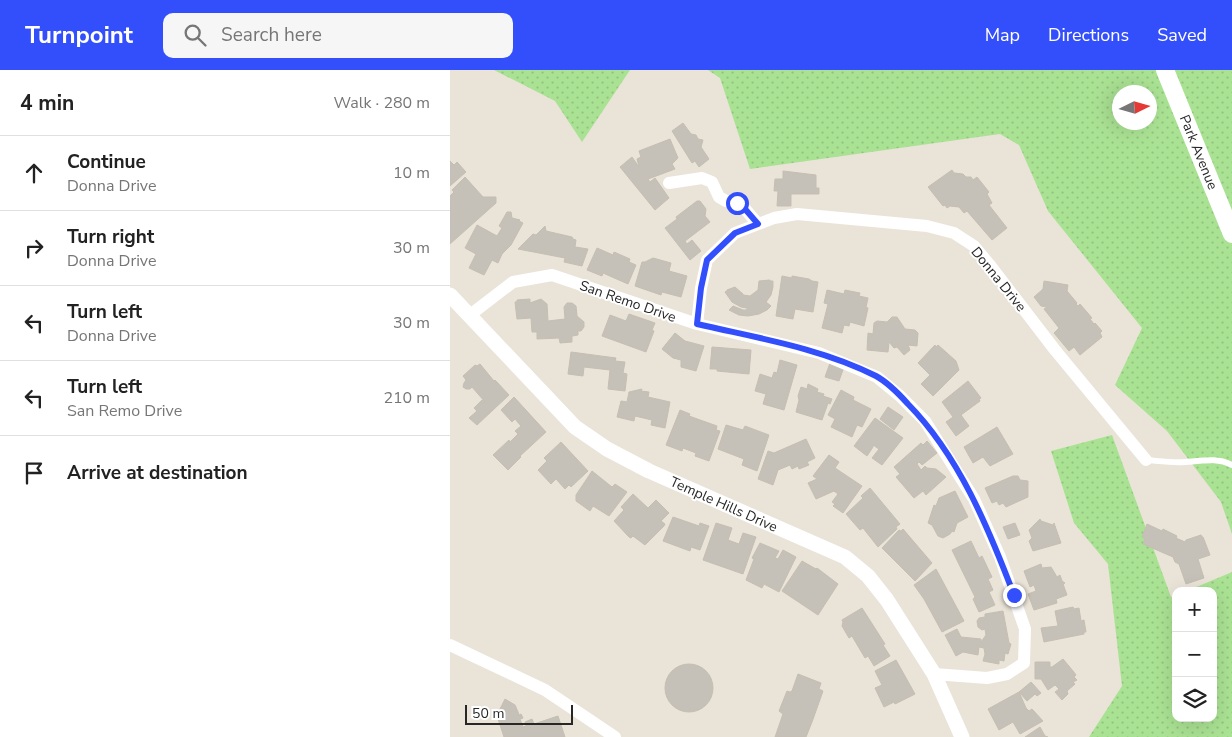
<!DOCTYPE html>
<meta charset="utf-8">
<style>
body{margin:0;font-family:"Nunito Sans",sans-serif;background:#f6f6f6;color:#222}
.controls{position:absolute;right:15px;bottom:15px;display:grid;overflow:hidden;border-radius:10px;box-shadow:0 5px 20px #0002}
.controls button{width:45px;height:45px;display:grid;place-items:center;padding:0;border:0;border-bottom:1px solid #e0e0e0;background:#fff;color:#222;font:25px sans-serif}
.compass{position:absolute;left:662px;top:15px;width:45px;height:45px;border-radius:50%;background:#fff;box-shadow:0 5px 20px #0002;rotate:85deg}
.scale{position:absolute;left:15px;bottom:12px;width:108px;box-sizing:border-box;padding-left:5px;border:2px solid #272727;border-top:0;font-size:14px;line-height:18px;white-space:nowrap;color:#272727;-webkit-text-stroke:4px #fff;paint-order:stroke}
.stop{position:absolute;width:15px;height:15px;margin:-11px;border:4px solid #334ffc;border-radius:50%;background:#fff}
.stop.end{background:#334ffc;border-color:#fff;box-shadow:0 1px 5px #0008}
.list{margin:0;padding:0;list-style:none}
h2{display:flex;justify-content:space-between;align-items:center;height:65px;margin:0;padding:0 20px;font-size:21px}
h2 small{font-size:16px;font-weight:400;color:#767676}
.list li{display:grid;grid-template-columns:32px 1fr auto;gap:15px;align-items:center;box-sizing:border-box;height:75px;padding:0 20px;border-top:1px solid #e0e0e0}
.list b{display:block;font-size:19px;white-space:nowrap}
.list p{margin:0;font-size:16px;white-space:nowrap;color:#767676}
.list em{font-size:16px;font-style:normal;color:#767676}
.icon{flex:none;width:28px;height:28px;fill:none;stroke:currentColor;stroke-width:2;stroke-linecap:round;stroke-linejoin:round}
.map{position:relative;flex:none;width:782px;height:667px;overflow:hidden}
header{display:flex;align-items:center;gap:30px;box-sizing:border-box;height:70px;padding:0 25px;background:#334ffc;color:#fff}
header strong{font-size:24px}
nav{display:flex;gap:28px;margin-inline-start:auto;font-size:18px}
.search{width:350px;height:45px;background:#f6f6f6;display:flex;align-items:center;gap:12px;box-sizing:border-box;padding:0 18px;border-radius:10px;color:#767676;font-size:19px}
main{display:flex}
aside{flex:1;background:#fff}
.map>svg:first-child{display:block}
.grass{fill:url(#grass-dots);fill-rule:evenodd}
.building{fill:#c5c0b8;stroke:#c5bfb2}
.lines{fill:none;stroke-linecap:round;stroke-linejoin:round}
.service{stroke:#fff;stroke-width:6}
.minor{stroke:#fff;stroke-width:12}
.tertiary{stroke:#fff;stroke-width:15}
.secondary{stroke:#fff;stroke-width:18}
.route{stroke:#334ffc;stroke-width:6}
.labels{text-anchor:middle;stroke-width:4;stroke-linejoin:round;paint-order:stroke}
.street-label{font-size:14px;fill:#272727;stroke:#fff}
</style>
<header>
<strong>Turnpoint</strong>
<div class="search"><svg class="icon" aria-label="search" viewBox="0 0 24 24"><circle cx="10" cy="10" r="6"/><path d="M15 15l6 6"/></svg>Search here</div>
<nav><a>Map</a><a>Directions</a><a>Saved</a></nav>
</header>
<main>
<aside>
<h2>4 min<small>Walk · 280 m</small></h2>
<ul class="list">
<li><svg class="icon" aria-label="ahead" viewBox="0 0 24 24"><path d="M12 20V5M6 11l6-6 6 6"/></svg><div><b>Continue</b><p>Donna Drive</p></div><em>10 m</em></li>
<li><svg class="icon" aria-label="right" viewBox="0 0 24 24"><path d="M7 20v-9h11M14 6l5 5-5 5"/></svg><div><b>Turn right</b><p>Donna Drive</p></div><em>30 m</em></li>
<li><svg class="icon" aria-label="left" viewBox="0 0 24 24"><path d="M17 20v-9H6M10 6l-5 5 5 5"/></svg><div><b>Turn left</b><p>Donna Drive</p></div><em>30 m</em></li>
<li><svg class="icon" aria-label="left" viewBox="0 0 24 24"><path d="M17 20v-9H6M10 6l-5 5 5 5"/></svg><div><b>Turn left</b><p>San Remo Drive</p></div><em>210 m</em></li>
<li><svg class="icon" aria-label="arrive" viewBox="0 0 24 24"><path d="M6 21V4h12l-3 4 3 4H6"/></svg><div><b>Arrive at destination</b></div></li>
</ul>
</aside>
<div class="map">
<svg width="782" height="667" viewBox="0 0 782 667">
<defs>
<pattern id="grass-dots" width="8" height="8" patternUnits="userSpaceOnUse" patternTransform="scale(1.25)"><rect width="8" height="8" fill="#aae293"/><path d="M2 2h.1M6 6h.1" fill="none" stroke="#92c27f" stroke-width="1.8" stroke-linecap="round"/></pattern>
</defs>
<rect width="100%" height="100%" fill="#eae3d8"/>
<!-- grass -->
<path class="grass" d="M 44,0 L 180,0 L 132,72 L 105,31 Z
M 258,0 L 782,0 L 782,464 L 771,432 L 717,361 L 665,315 L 692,258 L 598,141 L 569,75 L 550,64 L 300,99 L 270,8 ZM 670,22 L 700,22 L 700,52 L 670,52 Z
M 662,365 L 721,527 L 726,525 L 726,648 L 763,648 L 763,521 L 737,521 L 782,502 L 782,667 L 639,667 L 672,616 L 658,494 L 624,453 L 601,381 Z"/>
<!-- building -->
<path class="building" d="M 233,53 L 241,64 L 246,65 L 248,69 L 253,70 L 251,77 L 259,89 L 249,97 L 245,91 L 242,93 L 222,61 Z
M 220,69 L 228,88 L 222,94 L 225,99 L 198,109 L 200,112 L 205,108 L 219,128 L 205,140 L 170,97 L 182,87 L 189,97 L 187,89 L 191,87 L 189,81 Z
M 0,91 L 4,95 L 7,92 L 16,102 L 0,116 Z
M 502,100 L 504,103 L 513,104 L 516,107 L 521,107 L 523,110 L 527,107 L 539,122 L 537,124 L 542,133 L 539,135 L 557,158 L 542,170 L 517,141 L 514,143 L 509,137 L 500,136 L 497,138 L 495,135 L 493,136 L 478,117 Z
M 333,101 L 366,105 L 366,118 L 369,118 L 369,124 L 341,124 L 341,136 L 327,136 L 328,121 L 324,121 L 325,109 L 333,109 Z
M 15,107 L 33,127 L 46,127 L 46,133 L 0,174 L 0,126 L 4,122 L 2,120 Z
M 247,131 L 250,131 L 256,139 L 255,146 L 260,152 L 235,171 L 237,174 L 242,170 L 251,181 L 240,190 L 215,158 L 227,149 L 226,147 Z
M 57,142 L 61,142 L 62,148 L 70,150 L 69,151 L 73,153 L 61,175 L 52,184 L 48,193 L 42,190 L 34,205 L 19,198 L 26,184 L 15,178 L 27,155 L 47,166 L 52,158 L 49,156 Z
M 95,156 L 96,161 L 122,167 L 123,169 L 126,170 L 125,177 L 138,179 L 132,196 L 114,192 L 115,188 L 68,179 L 83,164 L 86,165 Z
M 147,178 L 163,185 L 164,182 L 180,189 L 179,192 L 186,195 L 178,214 L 153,203 L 152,206 L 137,200 Z
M 203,188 L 221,193 L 219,201 L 237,206 L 231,227 L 212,222 L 211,225 L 185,216 L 192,192 L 195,192 Z
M 332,206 L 342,208 L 342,206 L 359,209 L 362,211 L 368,212 L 363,242 L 345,239 L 343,249 L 326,246 Z
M 320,210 L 320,211 L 323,211 L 323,217 L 321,225 L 316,232 L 321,236 L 317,240 L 309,244 L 298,246 L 289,245 L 279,240 L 283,236 L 293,240 L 297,240 L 297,238 L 291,237 L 282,232 L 275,222 L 277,221 L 277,220 L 285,217 L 293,224 L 293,225 L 300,226 L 308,220 L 309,211 Z
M 594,211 L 618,215 L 617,221 L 627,233 L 626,234 L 628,236 L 630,234 L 642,248 L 640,249 L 644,254 L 645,253 L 652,261 L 650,263 L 652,267 L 630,285 L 624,277 L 619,281 L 604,263 L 609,258 L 594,239 L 597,237 L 591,236 L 584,227 L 593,219 Z
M 377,220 L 394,224 L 395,220 L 410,223 L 409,226 L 418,228 L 416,237 L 418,238 L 414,256 L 400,252 L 399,256 L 394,255 L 392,263 L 372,258 L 378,234 L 374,233 Z
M 80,229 L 80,233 L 91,229 L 97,234 L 98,251 L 115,249 L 114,237 L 117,233 L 122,233 L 126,236 L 127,246 L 134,252 L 134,257 L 131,261 L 128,261 L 128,265 L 122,266 L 122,272 L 110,273 L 109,268 L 87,269 L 87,262 L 82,262 L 81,248 L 67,249 L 65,232 L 67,232 L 67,230 Z
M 179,244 L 205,253 L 202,260 L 204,261 L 196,282 L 152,266 L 160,245 L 176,251 Z
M 442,247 L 447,247 L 455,259 L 465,260 L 468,263 L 467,276 L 458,275 L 460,280 L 454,285 L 447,277 L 444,278 L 439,272 L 438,282 L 417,280 L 418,263 L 423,264 L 424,253 L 427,251 L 437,252 Z
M 225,263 L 235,271 L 254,276 L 246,301 L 231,297 L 231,290 L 223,288 L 212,279 Z
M 485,275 L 486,277 L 488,275 L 506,291 L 509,300 L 483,326 L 471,314 L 480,305 L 468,293 Z
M 262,277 L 301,280 L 299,304 L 267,301 L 267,299 L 260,299 Z
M 121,282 L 166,288 L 165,291 L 175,292 L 173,303 L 177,304 L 175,321 L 158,319 L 160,300 L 134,297 L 133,306 L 118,304 Z
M 330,290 L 347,295 L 334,340 L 313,334 L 316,324 L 305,321 L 310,304 L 322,308 L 324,302 L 327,303 Z
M 380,293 L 394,297 L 389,311 L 375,307 Z
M 30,294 L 44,311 L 45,310 L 59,325 L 27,355 L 19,348 L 27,341 L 24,338 L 32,330 L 35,332 L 22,317 L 20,319 L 16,319 L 13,317 L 14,313 L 16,310 L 13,306 L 25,295 L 27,296 Z
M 518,311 L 531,328 L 529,329 L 530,331 L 511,345 L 519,356 L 506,366 L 496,352 L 503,347 L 492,332 Z
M 358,314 L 368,319 L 367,322 L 374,324 L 373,326 L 382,329 L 380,334 L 378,333 L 372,350 L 346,342 L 349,330 L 348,326 L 351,317 L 357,319 Z
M 192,319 L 191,321 L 199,322 L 198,327 L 220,332 L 215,358 L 201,355 L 202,350 L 185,346 L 184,351 L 167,347 L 171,331 L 177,332 L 179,322 Z
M 391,320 L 404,327 L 403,330 L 421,339 L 412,357 L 407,355 L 402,367 L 381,357 L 385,349 L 378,345 Z
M 64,327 L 96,362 L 70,386 L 71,387 L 58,400 L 43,385 L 59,370 L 60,372 L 68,364 L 65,361 L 71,356 L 65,349 L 62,352 L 51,340 Z
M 438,337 L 453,347 L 444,360 L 430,349 Z
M 230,340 L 240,344 L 239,346 L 267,356 L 266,360 L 270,361 L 259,391 L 245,386 L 246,383 L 233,378 L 232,381 L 216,375 Z
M 425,348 L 453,368 L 432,395 L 422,388 L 429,379 L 423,375 L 423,377 L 417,386 L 404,376 Z
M 276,355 L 293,360 L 295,356 L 319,365 L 307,401 L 292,395 L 294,389 L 268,379 Z
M 547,357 L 563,384 L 540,396 L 533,387 L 523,393 L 514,377 Z
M 356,369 L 365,388 L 357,392 L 359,395 L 349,399 L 348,396 L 342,399 L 340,395 L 328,400 L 323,415 L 308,409 L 318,381 L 324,383 Z
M 477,371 L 487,383 L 472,395 L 469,392 L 467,394 L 471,400 L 475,396 L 477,398 L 486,399 L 496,407 L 476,425 L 473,421 L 464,428 L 446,407 L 450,404 L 444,397 L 471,373 L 473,375 Z
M 111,372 L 138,401 L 121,417 L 119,415 L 115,419 L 106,409 L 101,414 L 88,400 L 97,391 L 94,388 Z
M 379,385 L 389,392 L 385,398 L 412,416 L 393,443 L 383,436 L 385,434 L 382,432 L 388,424 L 384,421 L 366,429 L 358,413 L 367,409 L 363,406 Z
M 142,401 L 162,417 L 165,414 L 177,422 L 159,446 L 143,436 L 140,441 L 126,431 L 126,425 Z
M 563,406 L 568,406 L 570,410 L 578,411 L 578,427 L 556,437 L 553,433 L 549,435 L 547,431 L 542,433 L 535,418 Z
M 420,418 L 450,454 L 446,457 L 447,459 L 428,477 L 413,458 L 410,460 L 396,444 L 413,428 L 411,426 Z
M 505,421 L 518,447 L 507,453 L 504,462 L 502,461 L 500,464 L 493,468 L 488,466 L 482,455 L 478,453 L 484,435 L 486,436 L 489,428 Z
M 183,424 L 198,438 L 206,430 L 219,443 L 211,451 L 215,454 L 214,456 L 195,475 L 183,466 L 181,468 L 179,467 L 164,451 L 174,440 L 171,437 Z
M 223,447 L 249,456 L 250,453 L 259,456 L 250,480 L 241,477 L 240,481 L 213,471 Z
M 590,449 L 591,451 L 603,455 L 604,453 L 611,473 L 583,481 L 579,471 L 582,468 L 579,460 Z
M 266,453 L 282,458 L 278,470 L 289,474 L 293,463 L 306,467 L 293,504 L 253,490 Z
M 565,453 L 570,465 L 558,469 L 553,457 Z
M 697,454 L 712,461 L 713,459 L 727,466 L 726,468 L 735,472 L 736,470 L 751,465 L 752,467 L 753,467 L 760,485 L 748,489 L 754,508 L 736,514 L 729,494 L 725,492 L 723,487 L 693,474 L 695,469 L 692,467 Z
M 453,459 L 482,493 L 465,511 L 432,478 L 449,460 L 451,461 Z
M 521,471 L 529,488 L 532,486 L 542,507 L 538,509 L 543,520 L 539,522 L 545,535 L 529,542 L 523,529 L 525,527 L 502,480 Z
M 310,473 L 329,481 L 325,488 L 328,489 L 333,480 L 346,487 L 329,522 L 314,514 L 312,518 L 296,510 L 304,489 L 302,488 Z
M 352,491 L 366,499 L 367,498 L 388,514 L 368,545 L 332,521 Z
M 591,494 L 592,498 L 601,497 L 607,507 L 610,505 L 612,511 L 615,513 L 613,514 L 617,525 L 606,529 L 607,533 L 584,540 L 578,524 L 586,521 L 584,515 L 580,517 L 574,501 Z
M 486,499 L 514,551 L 492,562 L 474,529 L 464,515 Z
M 623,537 L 624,539 L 629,538 L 631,551 L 634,550 L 636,562 L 634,562 L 634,564 L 594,572 L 591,558 L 608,556 L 605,541 Z
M 412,538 L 435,574 L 433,575 L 440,586 L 424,596 L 418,586 L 415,588 L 402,566 L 399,568 L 392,556 L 393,552 L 392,550 Z
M 553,541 L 559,573 L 561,574 L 558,584 L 555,583 L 554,591 L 549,590 L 549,594 L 533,591 L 535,584 L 534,578 L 529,577 L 528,585 L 513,582 L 506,586 L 495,565 L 507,559 L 511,567 L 531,569 L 531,572 L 536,565 L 535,559 L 532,560 L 528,557 L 527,551 L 529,548 L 535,547 L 535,544 Z
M 613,589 L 623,601 L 626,605 L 624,607 L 627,610 L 623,612 L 625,614 L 617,621 L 618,624 L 612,630 L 605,622 L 609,619 L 605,615 L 598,620 L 591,609 L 585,609 L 585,592 L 600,592 L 600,597 L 602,597 Z
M 446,590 L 465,624 L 445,634 L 444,632 L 434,637 L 425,618 L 432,615 L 425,601 Z
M215 618a24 24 0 1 1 48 0a24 24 0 1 1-48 0Z
M 348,604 L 371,613 L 369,619 L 373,621 L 362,652 L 356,667 L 325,667 L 333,644 L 329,641 L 337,621 L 340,622 L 342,621 Z
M 581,612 L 591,623 L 587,626 L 585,624 L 577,631 L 569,622 Z
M 569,622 L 576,638 L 579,641 L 582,639 L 593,651 L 570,664 L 563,652 L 549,660 L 538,639 Z
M 55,629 L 65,635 L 68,642 L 69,645 L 71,644 L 73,648 L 70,649 L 73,657 L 76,656 L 75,652 L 82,649 L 84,654 L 108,646 L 115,667 L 54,667 L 48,649 L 51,648 L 49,641 Z
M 590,657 L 595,666 L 598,667 L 575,667 Z"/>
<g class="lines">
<!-- service -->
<path class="service" d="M 696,390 C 709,391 722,393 735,392 C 751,391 767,387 782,395"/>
<!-- minor -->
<path class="minor" d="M 219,113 L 252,108 L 262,112 L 269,127 L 276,131 L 287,133 L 295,139 L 308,154
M 20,245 L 63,212 L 102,205 L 247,254 L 369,283 L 427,307 L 450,326 L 475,351 L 524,429 L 550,487 L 575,559 L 574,593 L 557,604 L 537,608 L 484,604
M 247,254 L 251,218 L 257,190 L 285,163 L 324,148 L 347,144 L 477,156 L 504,163 L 524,176 L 539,194 L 605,280 L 696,390
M 0,575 L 95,620 L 165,667"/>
<!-- tertiary -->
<path class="tertiary" d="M 0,225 L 125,357 L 157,379 L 199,401 L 395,487 L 418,506 L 437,530 L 484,604 L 512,667"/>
<!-- secondary -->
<path class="secondary" d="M 715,0 L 782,164"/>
</g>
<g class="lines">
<!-- route -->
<path class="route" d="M 287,133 L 295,139 L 308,154 L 285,163 L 257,190 L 251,218 L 247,254 C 307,268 371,278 426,306 C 437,312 449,324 458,334 C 509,386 538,457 564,525"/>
</g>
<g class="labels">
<!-- street labels -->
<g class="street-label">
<text transform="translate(749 82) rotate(68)" y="5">Park Avenue</text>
<text transform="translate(549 209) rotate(51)" y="5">Donna Drive</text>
<text transform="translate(178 231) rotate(19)" y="5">San Remo Drive</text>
<text transform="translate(274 434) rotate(24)" y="5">Temple Hills Drive</text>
</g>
</g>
</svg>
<div class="controls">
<button>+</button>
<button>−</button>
<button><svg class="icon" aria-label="layers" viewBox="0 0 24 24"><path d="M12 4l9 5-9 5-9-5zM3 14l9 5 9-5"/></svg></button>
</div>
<svg class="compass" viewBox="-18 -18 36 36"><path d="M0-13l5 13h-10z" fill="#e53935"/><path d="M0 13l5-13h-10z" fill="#767676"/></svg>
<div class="scale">50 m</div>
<div class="stop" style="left:287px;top:133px"></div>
<div class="stop end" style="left:564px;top:525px"></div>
</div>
</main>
